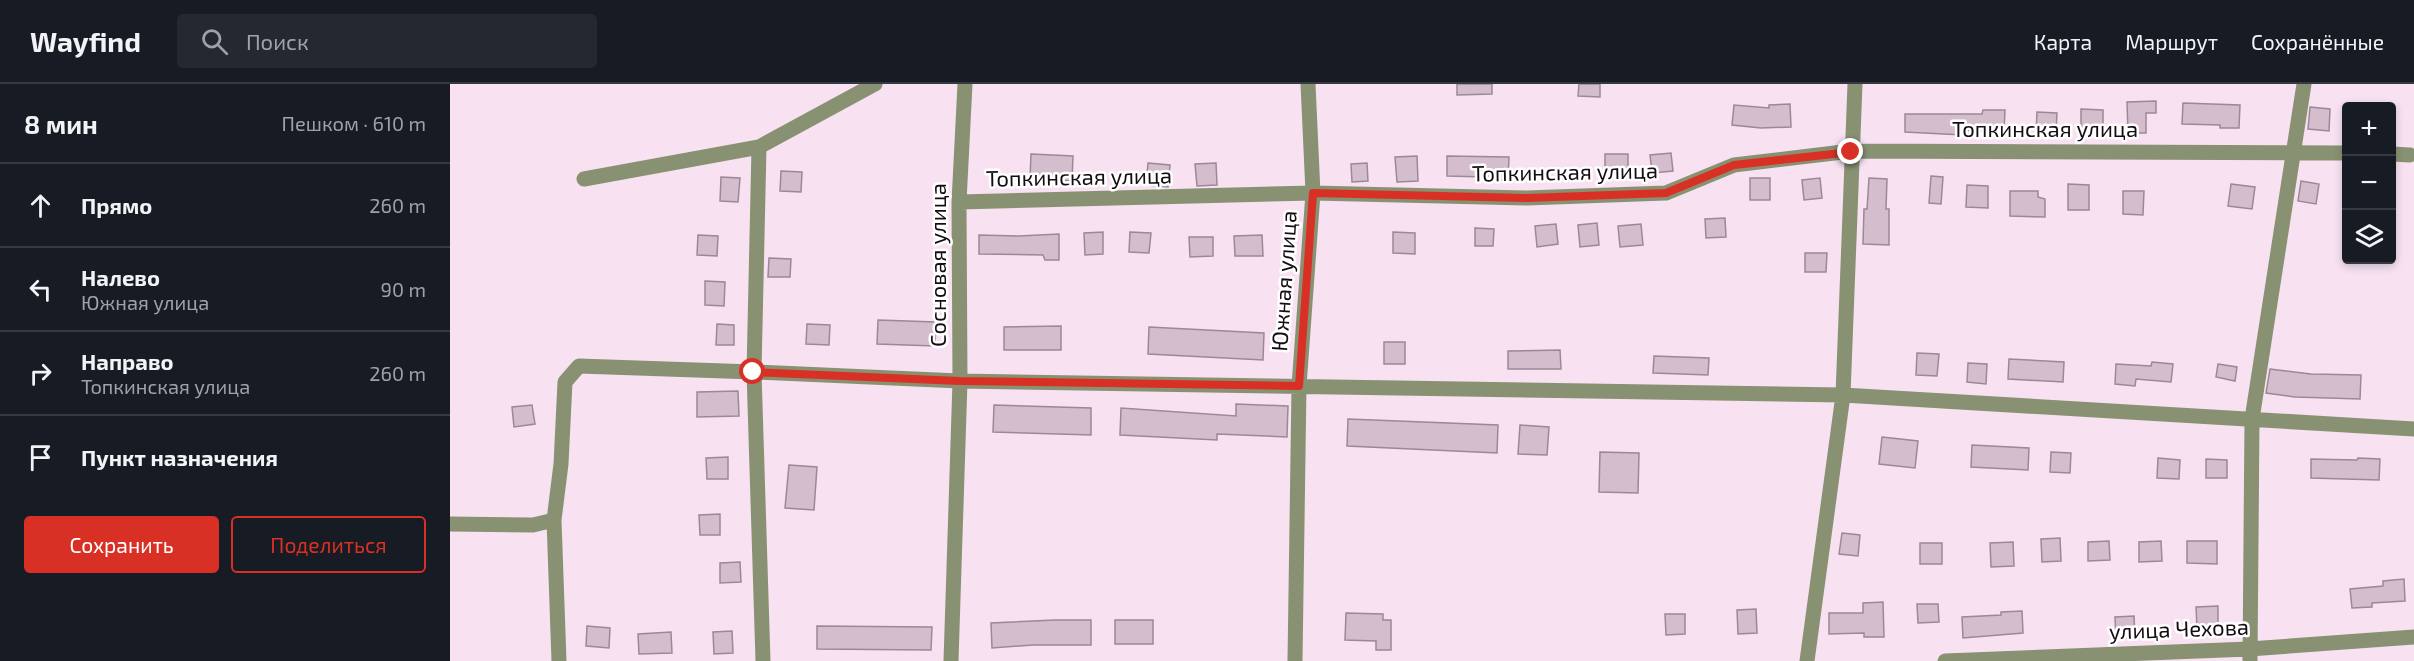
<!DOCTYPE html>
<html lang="ru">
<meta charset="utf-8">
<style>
body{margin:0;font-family:"Exo 2",sans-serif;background:#242831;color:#f1f3f6}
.controls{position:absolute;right:18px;top:18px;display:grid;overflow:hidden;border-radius:6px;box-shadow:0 3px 9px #0003}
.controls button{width:54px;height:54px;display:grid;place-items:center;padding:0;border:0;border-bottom:2px solid #363941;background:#171b24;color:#f1f3f6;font:30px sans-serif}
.stop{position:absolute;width:18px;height:18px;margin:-14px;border:4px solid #d93025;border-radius:50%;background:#fff}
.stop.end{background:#d93025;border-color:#fff;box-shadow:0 2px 6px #0008}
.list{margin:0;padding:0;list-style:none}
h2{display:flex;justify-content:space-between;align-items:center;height:78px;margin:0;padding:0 24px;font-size:26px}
h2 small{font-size:20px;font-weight:400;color:#9ea1a6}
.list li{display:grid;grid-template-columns:39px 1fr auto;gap:18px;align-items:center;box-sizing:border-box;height:84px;padding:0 24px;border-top:2px solid #363941}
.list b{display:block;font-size:22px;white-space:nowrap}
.list p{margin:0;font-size:20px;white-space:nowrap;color:#9ea1a6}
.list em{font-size:20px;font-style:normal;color:#9ea1a6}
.actions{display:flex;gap:12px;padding:18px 24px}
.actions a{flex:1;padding:14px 0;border:2px solid #d93025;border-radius:6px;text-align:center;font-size:21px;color:#d93025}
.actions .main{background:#d93025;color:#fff}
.icon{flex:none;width:33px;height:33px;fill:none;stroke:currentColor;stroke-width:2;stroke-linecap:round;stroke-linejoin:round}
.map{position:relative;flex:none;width:1964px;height:577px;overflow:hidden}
header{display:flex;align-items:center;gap:36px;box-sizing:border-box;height:84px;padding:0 30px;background:#171b24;border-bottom:2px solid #363941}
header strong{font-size:28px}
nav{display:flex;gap:33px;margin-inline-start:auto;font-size:21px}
.search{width:420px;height:54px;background:#242831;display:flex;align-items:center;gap:15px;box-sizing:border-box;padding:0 21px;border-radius:6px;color:#9ea1a6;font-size:22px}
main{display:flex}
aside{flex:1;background:#171b24}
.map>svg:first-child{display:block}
.building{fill:#d4bece;stroke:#9c8896;stroke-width:1.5}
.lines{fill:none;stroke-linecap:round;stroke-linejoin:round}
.street{stroke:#889273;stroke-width:15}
.route{stroke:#d93025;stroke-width:8}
.labels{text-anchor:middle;stroke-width:5;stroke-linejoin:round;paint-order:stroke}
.street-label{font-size:22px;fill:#140d12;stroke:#fff}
</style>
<header>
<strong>Wayfind</strong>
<div class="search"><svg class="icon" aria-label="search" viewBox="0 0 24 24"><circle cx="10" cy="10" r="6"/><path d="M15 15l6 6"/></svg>Поиск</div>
<nav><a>Карта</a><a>Маршрут</a><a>Сохранённые</a></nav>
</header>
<main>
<aside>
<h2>8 мин<small>Пешком · 610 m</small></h2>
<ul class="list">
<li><svg class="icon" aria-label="ahead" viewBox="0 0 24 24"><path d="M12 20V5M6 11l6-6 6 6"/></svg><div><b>Прямо</b></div><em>260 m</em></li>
<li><svg class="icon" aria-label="left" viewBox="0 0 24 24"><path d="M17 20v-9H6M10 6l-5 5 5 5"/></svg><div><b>Налево</b><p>Южная улица</p></div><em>90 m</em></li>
<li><svg class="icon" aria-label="right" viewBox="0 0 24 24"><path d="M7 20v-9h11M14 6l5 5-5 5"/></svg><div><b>Направо</b><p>Топкинская улица</p></div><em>260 m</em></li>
<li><svg class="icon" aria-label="arrive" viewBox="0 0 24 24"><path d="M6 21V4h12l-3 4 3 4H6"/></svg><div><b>Пункт назначения</b></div></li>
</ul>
<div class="actions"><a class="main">Сохранить</a><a>Поделиться</a></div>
</aside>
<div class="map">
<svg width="1964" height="577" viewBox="0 0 1964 577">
<rect width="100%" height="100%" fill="#f8e2f2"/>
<!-- building -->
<path class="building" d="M 1007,0 L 1042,0 L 1042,10 L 1007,11 Z
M 1129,0 L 1150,0 L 1150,13 L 1128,12 Z
M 1706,17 L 1706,29 L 1696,29 L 1696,49 L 1678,49 L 1677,18 Z
M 1733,19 L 1790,21 L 1789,44 L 1770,44 L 1770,41 L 1732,40 Z
M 1340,20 L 1341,43 L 1311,44 L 1282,41 L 1284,21 L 1319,24 L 1319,21 Z
M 1860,23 L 1880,25 L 1879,47 L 1858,45 Z
M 1631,25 L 1653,26 L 1653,49 L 1631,48 Z
M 1533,26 L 1555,26 L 1554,47 L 1513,46 L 1513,51 L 1455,48 L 1455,30 L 1532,30 Z
M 1587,28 L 1607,29 L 1606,49 L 1586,49 Z
M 1221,69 L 1223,87 L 1202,89 L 1200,71 Z
M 581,70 L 623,72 L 622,97 L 580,95 Z
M 1155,70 L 1178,70 L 1178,92 L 1155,91 Z
M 967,72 L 968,97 L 947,98 L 945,73 Z
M 997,72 L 1059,73 L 1058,96 L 1036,96 L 1036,93 L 997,92 Z
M 698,79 L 720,81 L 718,103 L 696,101 Z
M 766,79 L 767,101 L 747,102 L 745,80 Z
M 917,79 L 918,97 L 902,98 L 901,80 Z
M 331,87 L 352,88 L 351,108 L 330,107 Z
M 1481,92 L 1493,93 L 1491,120 L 1479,119 Z
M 271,93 L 290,94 L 288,118 L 270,117 Z
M 1300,94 L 1320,94 L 1320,116 L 1300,116 Z
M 1370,94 L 1372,114 L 1354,116 L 1352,96 Z
M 1419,94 L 1437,95 L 1436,125 L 1439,125 L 1439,161 L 1413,160 L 1414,125 L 1417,125 Z
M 1851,97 L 1869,100 L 1866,120 L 1848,117 Z
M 1618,100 L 1639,101 L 1639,126 L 1618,126 Z
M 1781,100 L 1805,103 L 1802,125 L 1778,122 Z
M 1517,101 L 1538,102 L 1538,124 L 1516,123 Z
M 1560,107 L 1588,107 L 1588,113 L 1595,115 L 1595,133 L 1560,132 Z
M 1673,107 L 1694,107 L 1693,131 L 1673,130 Z
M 1275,134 L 1276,153 L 1256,154 L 1255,135 Z
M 1147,139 L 1149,161 L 1130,163 L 1128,141 Z
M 1106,140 L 1108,160 L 1087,163 L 1085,142 Z
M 1191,140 L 1193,161 L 1170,163 L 1168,142 Z
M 1025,144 L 1044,145 L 1043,162 L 1025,162 Z
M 653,148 L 653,170 L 635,171 L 634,149 Z
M 680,148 L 701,149 L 699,169 L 679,168 Z
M 943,148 L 965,149 L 965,170 L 943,169 Z
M 609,150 L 609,176 L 595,176 L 593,171 L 529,170 L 529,151 L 569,152 Z
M 248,151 L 268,152 L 267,172 L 247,171 Z
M 812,151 L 813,172 L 785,172 L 784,152 Z
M 739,153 L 763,153 L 763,172 L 740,173 Z
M 1355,169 L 1377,169 L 1376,188 L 1355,188 Z
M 319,174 L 341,175 L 340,193 L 318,193 Z
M 255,197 L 275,198 L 274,222 L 255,221 Z
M 428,236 L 486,238 L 485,262 L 427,260 Z
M 267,240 L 284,241 L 284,261 L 266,261 Z
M 357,240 L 380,241 L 379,261 L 356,260 Z
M 611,242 L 611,266 L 554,266 L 554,243 Z
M 699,243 L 814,249 L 813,276 L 698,270 Z
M 934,258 L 955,258 L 955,280 L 934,280 Z
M 1110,266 L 1111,285 L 1058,285 L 1058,267 Z
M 1467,269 L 1489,270 L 1487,292 L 1466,291 Z
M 1204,272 L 1259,274 L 1258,291 L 1203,289 Z
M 1559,275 L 1614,278 L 1613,298 L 1558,295 Z
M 1702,278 L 1723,280 L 1721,298 L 1686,295 L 1685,302 L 1665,300 L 1666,280 L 1701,282 Z
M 1518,279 L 1537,280 L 1536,300 L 1517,298 Z
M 1768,280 L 1787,283 L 1785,297 L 1766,293 Z
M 1820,285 L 1861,290 L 1911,291 L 1910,315 L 1845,313 L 1816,309 Z
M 288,307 L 289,332 L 247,333 L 247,308 Z
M 786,320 L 838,322 L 837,353 L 767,350 L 767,356 L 670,351 L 671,324 L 786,332 Z
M 82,321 L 85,340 L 64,343 L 62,323 Z
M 544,321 L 641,324 L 641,351 L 543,348 Z
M 898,335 L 1048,341 L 1047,369 L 897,362 Z
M 1070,341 L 1099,343 L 1097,371 L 1068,370 Z
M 1432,353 L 1468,357 L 1465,384 L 1429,380 Z
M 1522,361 L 1579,364 L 1578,386 L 1521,383 Z
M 1150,368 L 1189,369 L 1188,409 L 1149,408 Z
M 1601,368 L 1621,369 L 1620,389 L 1600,388 Z
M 278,373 L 278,395 L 257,395 L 256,374 Z
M 1708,374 L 1730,376 L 1729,395 L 1707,394 Z
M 1908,374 L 1930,375 L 1929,396 L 1861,394 L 1861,375 L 1907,376 Z
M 1756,375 L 1777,376 L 1777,394 L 1756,394 Z
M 339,381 L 367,383 L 364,426 L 335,424 Z
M 270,430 L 270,451 L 250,451 L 249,431 Z
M 1392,449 L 1410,451 L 1408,472 L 1389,470 Z
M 1610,454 L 1611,477 L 1592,478 L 1591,455 Z
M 1659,457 L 1660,476 L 1638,477 L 1638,458 Z
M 1711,457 L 1712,477 L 1689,478 L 1689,458 Z
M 1737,457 L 1767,457 L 1767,480 L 1737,479 Z
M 1563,458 L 1564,482 L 1541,483 L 1540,459 Z
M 1470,459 L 1492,459 L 1492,480 L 1470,480 Z
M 290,478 L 291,498 L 270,499 L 270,479 Z
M 1954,495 L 1955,517 L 1922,519 L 1922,523 L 1902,524 L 1900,505 L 1933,502 L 1933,497 Z
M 1433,518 L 1434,553 L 1414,553 L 1414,549 L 1379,550 L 1379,529 L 1413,529 L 1413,519 Z
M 1467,520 L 1488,520 L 1489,538 L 1468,539 Z
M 1768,522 L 1768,543 L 1747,544 L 1746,523 Z
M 1306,525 L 1307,549 L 1288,550 L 1287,526 Z
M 1572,527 L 1573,549 L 1513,554 L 1512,533 L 1551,531 L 1551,528 Z
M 896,529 L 933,530 L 933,536 L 941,536 L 941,566 L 926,566 L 926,557 L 895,556 Z
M 1215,530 L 1235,530 L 1235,550 L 1216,551 Z
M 1684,532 L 1685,554 L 1666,555 L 1665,533 Z
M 605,536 L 641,536 L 641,561 L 583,561 L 542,564 L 541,539 Z
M 665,536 L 703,536 L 703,560 L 665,560 Z
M 137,542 L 160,544 L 159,564 L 136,562 Z
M 367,542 L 482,543 L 481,566 L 367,565 Z
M 282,547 L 283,569 L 264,570 L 263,548 Z
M 221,548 L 222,569 L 189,570 L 188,550 Z"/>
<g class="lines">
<!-- street -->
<path class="street" d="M 1942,70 L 1960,71
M 134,95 L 309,63
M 509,118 L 863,109 L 1077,114 L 1216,109 L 1284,81 L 1401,67 L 1896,69
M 104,436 L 109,577
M 0,440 L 83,441 L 104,436 L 111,380 L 115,298 L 129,282 L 304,288 L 309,63 L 425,0
M 313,577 L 304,288 L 510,297 L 1393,311 L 1964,345
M 501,577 L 510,297 L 509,118 L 515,0
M 845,577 L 849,302 L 863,109 L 858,0
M 1357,577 L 1393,311 L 1405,0
M 1495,577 L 1799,565 L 1964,553
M 1800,577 L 1802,335 L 1854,0"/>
</g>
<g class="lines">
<!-- route -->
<path class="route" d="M 303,288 L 510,297 L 849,302 L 863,109 L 1077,114 L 1216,109 L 1284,81 L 1401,68"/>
</g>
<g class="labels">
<!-- street labels -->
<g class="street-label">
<text x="1595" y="53">Топкинская улица</text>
<text transform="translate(1115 88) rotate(-1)" y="8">Топкинская улица</text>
<text transform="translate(629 93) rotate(-1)" y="8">Топкинская улица</text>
<text transform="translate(488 181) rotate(-90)" y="8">Сосновая улица</text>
<text transform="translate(834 197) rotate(-86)" y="8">Южная улица</text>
<text transform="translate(1729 545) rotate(-2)" y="8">улица Чехова</text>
</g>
</g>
</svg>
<div class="controls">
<button>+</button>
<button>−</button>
<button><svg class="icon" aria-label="layers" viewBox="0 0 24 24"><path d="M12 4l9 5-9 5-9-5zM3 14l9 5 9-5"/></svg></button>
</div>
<div class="stop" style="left:303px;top:288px"></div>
<div class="stop end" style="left:1401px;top:68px"></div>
</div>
</main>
